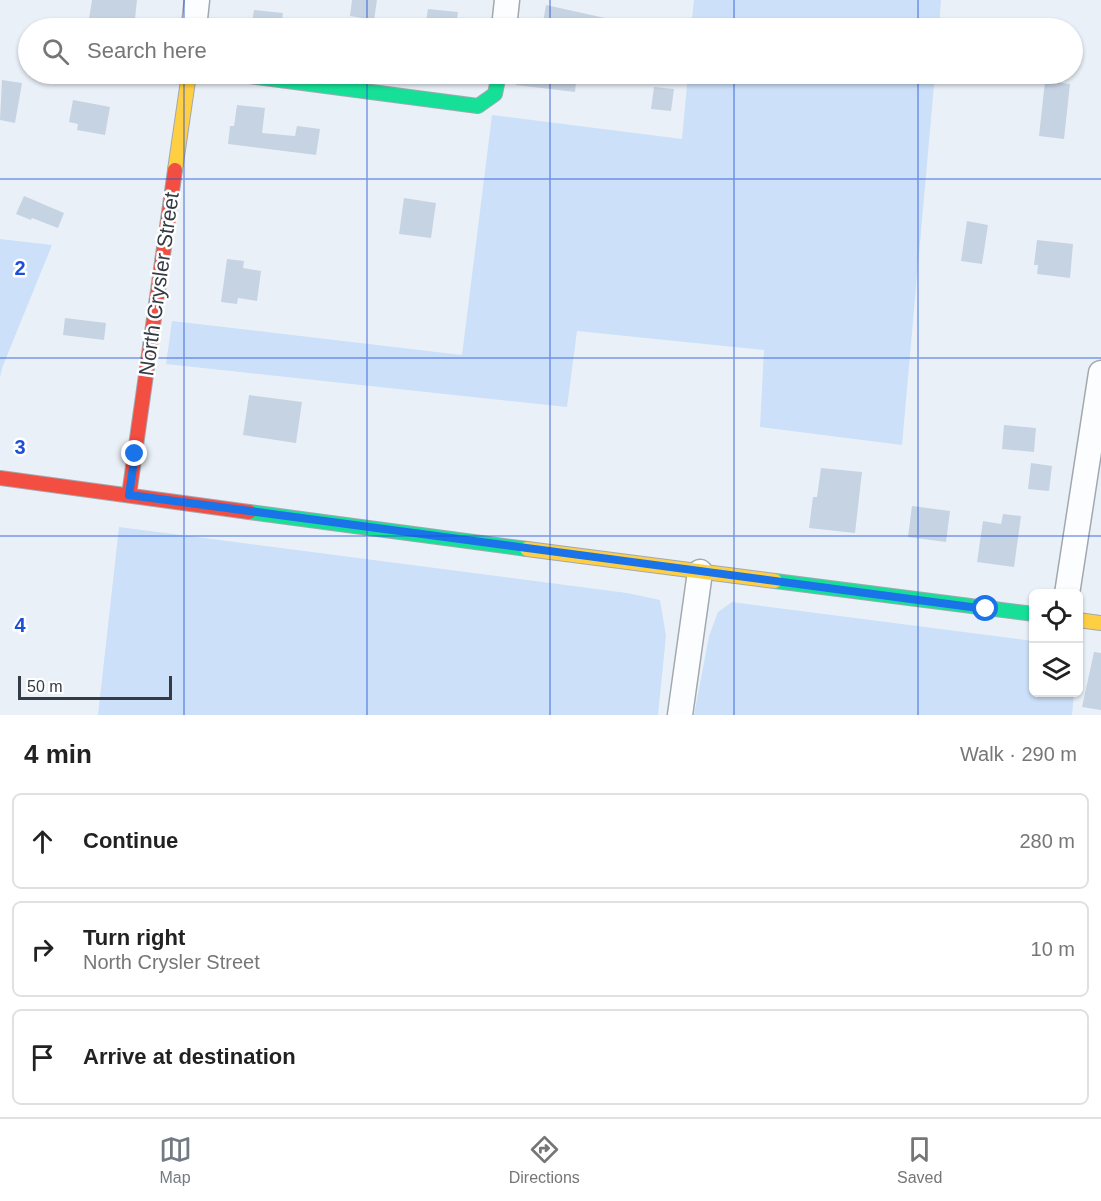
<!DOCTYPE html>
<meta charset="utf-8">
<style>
body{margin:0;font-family:Helvetica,sans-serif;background:#f2f2f2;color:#222}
.controls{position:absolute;right:18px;bottom:18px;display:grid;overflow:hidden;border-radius:9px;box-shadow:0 2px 4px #0004}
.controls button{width:54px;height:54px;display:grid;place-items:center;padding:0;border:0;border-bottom:2px solid #e0e0e0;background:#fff;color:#222;font:30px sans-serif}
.scale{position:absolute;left:18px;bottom:15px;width:154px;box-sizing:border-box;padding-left:6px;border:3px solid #343b44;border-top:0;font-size:16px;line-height:21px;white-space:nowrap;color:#343b44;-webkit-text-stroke:4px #fff;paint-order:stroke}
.stop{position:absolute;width:18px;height:18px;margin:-14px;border:4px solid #1a73e8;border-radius:50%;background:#fff}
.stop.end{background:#1a73e8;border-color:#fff;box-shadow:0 2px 6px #0008}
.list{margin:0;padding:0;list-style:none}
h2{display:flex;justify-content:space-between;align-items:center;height:78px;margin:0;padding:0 24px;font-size:26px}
h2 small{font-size:20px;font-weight:400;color:#767676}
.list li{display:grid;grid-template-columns:39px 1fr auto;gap:18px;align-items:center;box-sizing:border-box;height:96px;margin:0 12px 12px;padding:0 12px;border:2px solid #e0e0e0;border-radius:9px}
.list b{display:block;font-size:22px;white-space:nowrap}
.list p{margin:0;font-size:20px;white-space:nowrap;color:#767676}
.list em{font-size:20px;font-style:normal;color:#767676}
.icon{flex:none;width:33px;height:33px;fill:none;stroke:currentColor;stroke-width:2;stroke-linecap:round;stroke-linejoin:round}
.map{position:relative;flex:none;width:1101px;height:715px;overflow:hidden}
.search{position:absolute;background:#fff;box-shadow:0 2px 4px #0004;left:18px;right:18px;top:18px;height:66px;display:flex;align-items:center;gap:15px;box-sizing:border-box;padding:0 21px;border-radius:33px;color:#767676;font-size:22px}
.sheet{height:402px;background:#fff}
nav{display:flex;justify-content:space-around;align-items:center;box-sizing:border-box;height:84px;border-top:2px solid #e0e0e0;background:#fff;font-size:16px;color:#767676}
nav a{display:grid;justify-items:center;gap:3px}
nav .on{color:#747a83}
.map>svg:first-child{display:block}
.green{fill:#cce0f9}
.building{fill:#c6d3e3}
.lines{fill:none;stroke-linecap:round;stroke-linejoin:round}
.street-casing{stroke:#a2a8af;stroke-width:27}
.fast-casing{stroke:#a2a8af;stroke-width:16}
.slow-casing{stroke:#a2a8af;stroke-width:16}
.jam-casing{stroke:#a2a8af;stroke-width:16}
.street{stroke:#fcfdfe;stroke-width:24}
.fast{stroke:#16e098;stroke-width:14}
.slow{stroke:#ffcf43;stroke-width:14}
.jam{stroke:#f24e42;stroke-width:14}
.route{stroke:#1a73e8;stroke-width:8}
.grid{fill:none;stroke:#1d4ed8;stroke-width:1.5;stroke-opacity:0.55}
.labels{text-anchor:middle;stroke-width:5;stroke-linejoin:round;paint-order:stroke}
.street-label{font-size:21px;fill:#343b44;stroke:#fff}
.grid-label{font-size:20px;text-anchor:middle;font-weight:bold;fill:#1d4ed8;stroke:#fff;stroke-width:5;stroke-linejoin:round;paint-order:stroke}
</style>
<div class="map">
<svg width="1101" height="715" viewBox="0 0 1101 715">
<rect width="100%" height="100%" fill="#eaf0f8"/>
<!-- green -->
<path class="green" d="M 694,0 L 941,0 L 939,28 L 691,28 Z
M 688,74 L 935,74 L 902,445 L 760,427 L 764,350 L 577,331 L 567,407 L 166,364 L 172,321 L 462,355 L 492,115 L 682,139 Z
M 0,239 L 52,245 L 2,368 L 0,378 Z
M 119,527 L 627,593 L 660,600 L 666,636 L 658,715 L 98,715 Z
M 732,602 L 1033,641 L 1034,692 L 1074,693 L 1072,715 L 694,715 L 709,636 L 718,612 Z"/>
<!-- building -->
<path class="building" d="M 92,0 L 137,0 L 134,28 L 110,25 L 110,21 L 89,19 Z
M 352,0 L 377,0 L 374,20 L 350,16 Z
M 546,5 L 614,20 L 613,28 L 542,28 Z
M 428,9 L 458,12 L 456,28 L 425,28 Z
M 254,10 L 283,13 L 281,28 L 251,28 Z
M 517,74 L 577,74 L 575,92 L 516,85 Z
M 2,80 L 22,83 L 15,123 L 0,120 Z
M 1045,81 L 1070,84 L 1064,139 L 1039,136 Z
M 654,87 L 674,89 L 671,111 L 651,109 Z
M 73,100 L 110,107 L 105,135 L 77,130 L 78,124 L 69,122 Z
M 237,105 L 265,108 L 262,133 L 295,136 L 297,126 L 320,129 L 316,155 L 228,144 L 230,126 L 234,126 Z
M 24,196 L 64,213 L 58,228 L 32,218 L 31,220 L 16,214 Z
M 404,198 L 436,203 L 431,238 L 399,234 Z
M 967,221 L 988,225 L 982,264 L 961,261 Z
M 1037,240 L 1073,244 L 1070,278 L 1037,274 L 1038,265 L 1034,265 Z
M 227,259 L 244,261 L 243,268 L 261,271 L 257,301 L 238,298 L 237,304 L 221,302 Z
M 65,318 L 106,323 L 104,340 L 63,335 Z
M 249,395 L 302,402 L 296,443 L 243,435 Z
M 1004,425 L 1036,428 L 1034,452 L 1002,449 Z
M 1031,463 L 1052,466 L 1049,491 L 1028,489 Z
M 821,468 L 862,472 L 855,533 L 809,528 L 813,497 L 817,497 Z
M 912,506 L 950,511 L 946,542 L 908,537 Z
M 1003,514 L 1021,516 L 1014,567 L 977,562 L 983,521 L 1001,524 Z
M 1094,652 L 1101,653 L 1101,710 L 1082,707 Z"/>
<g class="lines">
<defs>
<path id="street" d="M 194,28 L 197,0
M 504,28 L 507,0
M 1067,594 L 1101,373
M 680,715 L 700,572"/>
<path id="fast" d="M 234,74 L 478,106 L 495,94 L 499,74
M 249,512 L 527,549
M 775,581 L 1034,614"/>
<path id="slow" d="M 175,170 L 189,74
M 527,549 L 775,581
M 1078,620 L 1101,623"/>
<path id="jam" d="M 0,478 L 249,512
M 129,495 L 175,170"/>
</defs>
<!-- street casing -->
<use href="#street" class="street-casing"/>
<!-- fast casing -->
<use href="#fast" class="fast-casing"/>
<!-- slow casing -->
<use href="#slow" class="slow-casing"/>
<!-- jam casing -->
<use href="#jam" class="jam-casing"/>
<!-- street -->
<use href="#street" class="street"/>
<!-- fast -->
<use href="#fast" class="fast"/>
<!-- slow -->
<use href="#slow" class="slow"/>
<!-- jam -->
<use href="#jam" class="jam"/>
</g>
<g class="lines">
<!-- route -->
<path class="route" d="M 135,454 L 129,495 L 986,609"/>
</g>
<!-- grid -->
<path class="grid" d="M 184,0 L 184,28M 367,0 L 367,28M 550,0 L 550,28M 734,0 L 734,28M 918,0 L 918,28M 184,74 L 184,715M 367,74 L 367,715M 550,74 L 550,715M 734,74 L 734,715M 918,74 L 918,715M 0,179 L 1101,179M 0,358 L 1101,358M 0,536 L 1101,536"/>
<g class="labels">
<!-- street labels -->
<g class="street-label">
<text transform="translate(159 284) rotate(-82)" y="7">North Crysler Street</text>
</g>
</g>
<g class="grid-label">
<text x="20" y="275">2</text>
<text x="20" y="454">3</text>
<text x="20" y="632">4</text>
</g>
</svg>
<div class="controls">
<button><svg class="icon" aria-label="locate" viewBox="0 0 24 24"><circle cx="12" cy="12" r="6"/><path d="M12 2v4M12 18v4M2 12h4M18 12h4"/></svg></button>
<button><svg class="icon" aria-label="layers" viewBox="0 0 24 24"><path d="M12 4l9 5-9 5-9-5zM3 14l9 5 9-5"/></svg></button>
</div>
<div class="scale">50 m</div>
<div class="stop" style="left:986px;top:609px"></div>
<div class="stop end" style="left:135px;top:454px"></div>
<div class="search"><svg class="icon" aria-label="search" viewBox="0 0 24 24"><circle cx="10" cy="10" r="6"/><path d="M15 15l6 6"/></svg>Search here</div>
</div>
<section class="sheet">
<h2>4 min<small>Walk · 290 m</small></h2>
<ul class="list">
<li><svg class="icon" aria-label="ahead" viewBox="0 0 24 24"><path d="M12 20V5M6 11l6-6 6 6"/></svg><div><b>Continue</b></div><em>280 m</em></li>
<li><svg class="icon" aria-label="right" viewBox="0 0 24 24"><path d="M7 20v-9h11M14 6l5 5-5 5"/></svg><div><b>Turn right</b><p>North Crysler Street</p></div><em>10 m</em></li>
<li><svg class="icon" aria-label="arrive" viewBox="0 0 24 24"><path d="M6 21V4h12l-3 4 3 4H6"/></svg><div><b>Arrive at destination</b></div></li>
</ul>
</section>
<nav>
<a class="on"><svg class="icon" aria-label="map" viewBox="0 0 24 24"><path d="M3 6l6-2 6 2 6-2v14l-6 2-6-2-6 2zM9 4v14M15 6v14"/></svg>Map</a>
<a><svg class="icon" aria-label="directions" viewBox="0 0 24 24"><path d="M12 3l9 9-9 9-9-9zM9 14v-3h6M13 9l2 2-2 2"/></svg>Directions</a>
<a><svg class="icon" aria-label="saved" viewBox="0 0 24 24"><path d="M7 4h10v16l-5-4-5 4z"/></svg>Saved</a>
</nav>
